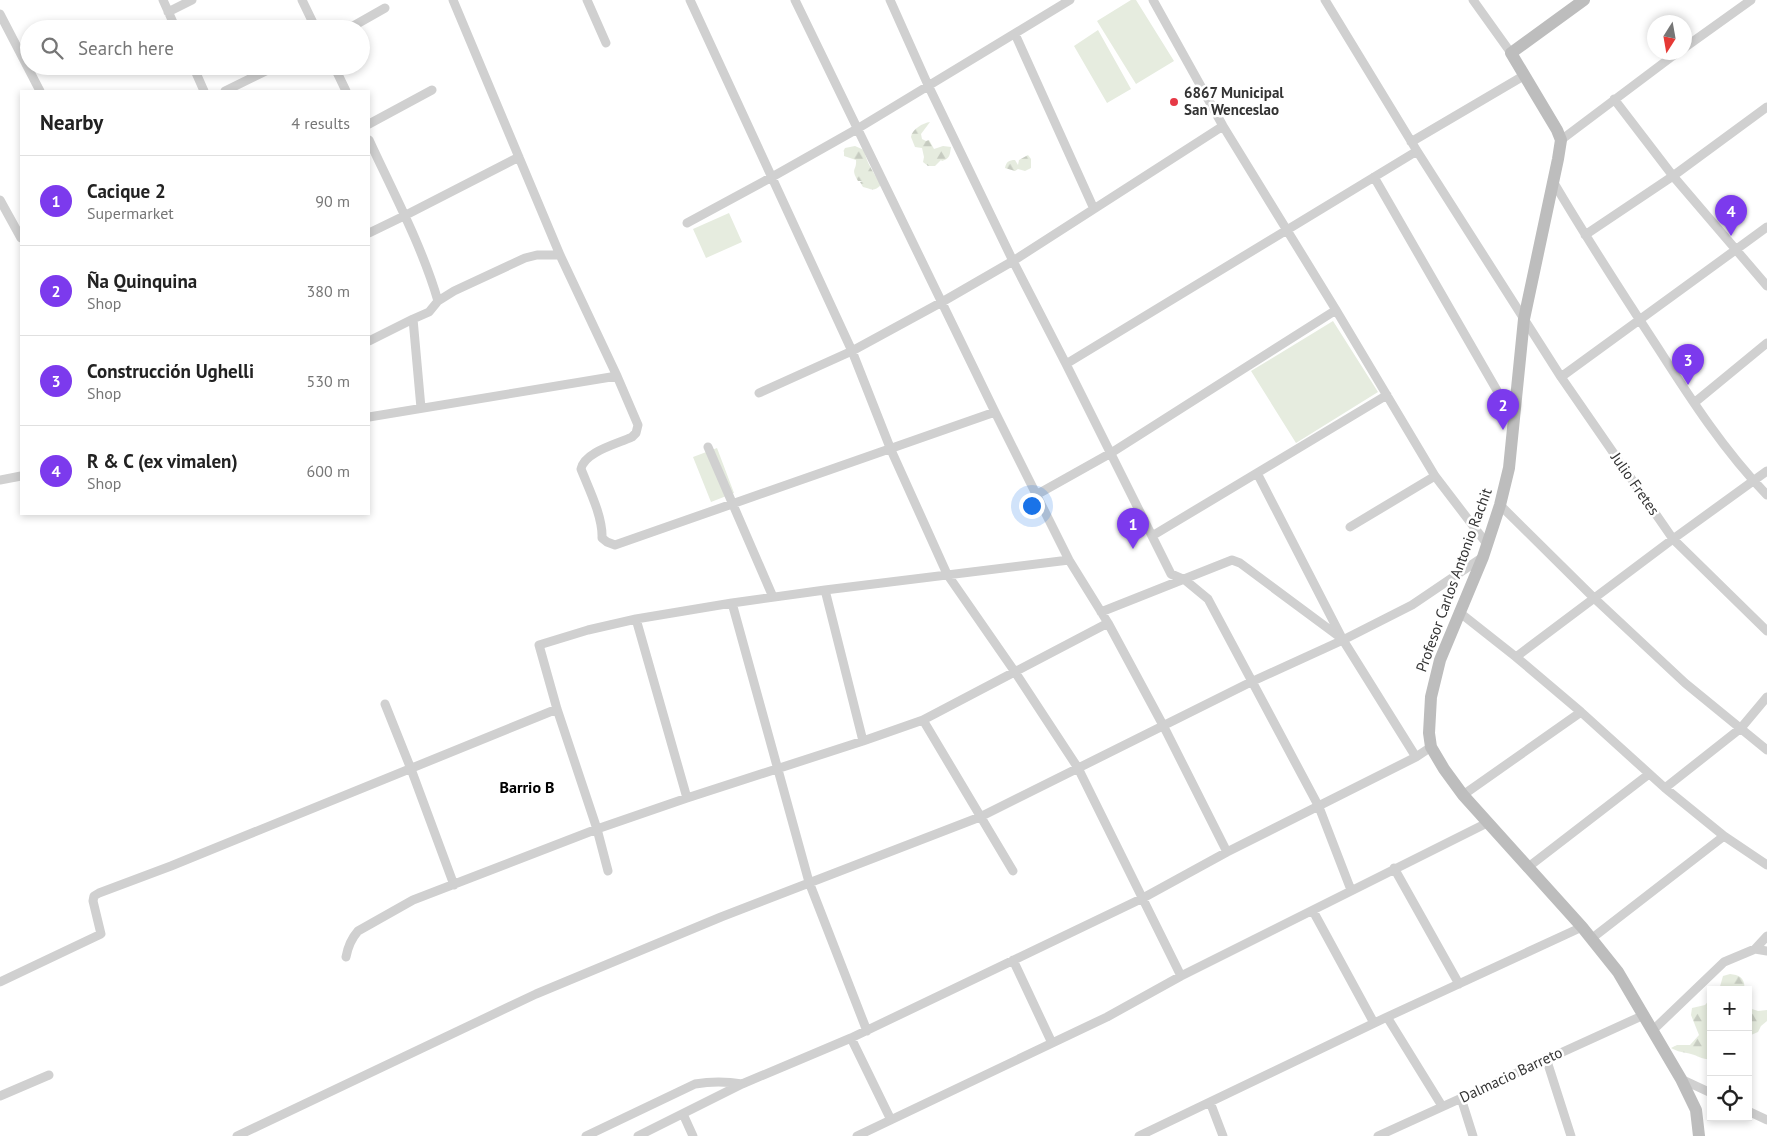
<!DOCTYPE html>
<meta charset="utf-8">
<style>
body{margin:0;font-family:"PT Sans",sans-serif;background:#f2f2f2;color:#222}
.controls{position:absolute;right:15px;bottom:15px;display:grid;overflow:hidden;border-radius:0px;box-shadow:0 2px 8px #0003}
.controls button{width:45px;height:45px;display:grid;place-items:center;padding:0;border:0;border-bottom:1px solid #e0e0e0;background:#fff;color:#222;font:25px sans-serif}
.compass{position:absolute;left:1647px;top:15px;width:45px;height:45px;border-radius:50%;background:#fff;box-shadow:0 2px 8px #0003;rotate:191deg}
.you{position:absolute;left:1031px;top:505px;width:18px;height:18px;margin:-12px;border:4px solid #fff;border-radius:50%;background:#1a73e8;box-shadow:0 0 0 8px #1a73e833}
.badge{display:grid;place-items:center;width:32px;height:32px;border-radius:50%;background:#7c3aed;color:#fff;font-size:16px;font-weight:700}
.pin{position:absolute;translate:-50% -41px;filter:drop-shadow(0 1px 2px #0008)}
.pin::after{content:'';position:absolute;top:26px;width:18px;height:15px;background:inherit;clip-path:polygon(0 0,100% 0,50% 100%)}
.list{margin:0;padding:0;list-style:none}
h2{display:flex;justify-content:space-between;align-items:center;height:65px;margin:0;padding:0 20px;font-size:21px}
h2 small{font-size:16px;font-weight:400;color:#767676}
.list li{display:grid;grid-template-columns:32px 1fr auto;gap:15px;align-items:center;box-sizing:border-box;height:90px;padding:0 20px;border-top:1px solid #e0e0e0}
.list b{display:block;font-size:19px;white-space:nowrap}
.list p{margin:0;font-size:16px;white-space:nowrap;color:#767676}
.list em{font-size:16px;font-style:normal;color:#767676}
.icon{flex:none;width:28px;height:28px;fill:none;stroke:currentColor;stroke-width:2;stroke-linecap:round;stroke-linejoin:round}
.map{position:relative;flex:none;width:1767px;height:1136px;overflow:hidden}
.search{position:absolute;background:#fff;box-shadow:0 2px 8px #0003;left:20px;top:20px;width:350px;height:55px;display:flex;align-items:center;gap:12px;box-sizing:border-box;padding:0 18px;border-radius:28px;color:#767676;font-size:19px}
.panel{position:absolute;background:#fff;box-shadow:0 2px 8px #0003;left:20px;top:90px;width:350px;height:425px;border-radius:0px}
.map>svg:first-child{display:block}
.forest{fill:url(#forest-firs)}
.park{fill:#e6ecdf}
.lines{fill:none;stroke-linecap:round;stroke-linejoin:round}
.minor{stroke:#d0d0d0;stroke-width:9}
.secondary{stroke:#bdbdbd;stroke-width:12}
.poi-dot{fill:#e63946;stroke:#fff;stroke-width:2}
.labels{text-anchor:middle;stroke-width:5;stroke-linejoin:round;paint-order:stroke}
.poi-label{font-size:15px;font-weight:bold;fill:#333;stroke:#fff;text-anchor:start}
.street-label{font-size:15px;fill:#333;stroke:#fff}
.neighbourhood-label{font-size:16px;font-weight:bold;fill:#000;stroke:#fff}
</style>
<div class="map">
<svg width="1767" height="1136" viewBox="0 0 1767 1136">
<defs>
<pattern id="forest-firs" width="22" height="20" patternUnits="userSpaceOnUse" patternTransform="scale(1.25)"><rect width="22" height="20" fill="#e6ecdf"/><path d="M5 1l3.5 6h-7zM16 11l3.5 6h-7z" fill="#c6cbc0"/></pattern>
</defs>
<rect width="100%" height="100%" fill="#fff"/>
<!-- forest -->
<path class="forest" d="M 930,122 L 921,134 L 922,139 L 926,141 L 929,140 L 934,149 L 943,146 L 951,147 C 950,154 950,159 942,161 L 941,160 L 935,166 L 928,166 L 923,162 L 924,157 L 922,148 L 915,147 L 911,137 C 912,129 923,123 930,122 Z
M 855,146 L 864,150 C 867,164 874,173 881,185 C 874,192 871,189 863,187 L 860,182 L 863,181 L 858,181 C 850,168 857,171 856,160 L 844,156 L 844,151 L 843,152 L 845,148 Z
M 1028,155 L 1031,159 L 1031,168 L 1025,171 L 1018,169 L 1015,171 L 1005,168 C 1006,162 1009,160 1015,160 L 1018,165 L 1019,160 Z
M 1730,974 C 1740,975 1746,979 1744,990 L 1719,990 L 1723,976 Z
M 1711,998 L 1711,1059 C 1702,1060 1699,1056 1691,1054 C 1683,1052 1678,1052 1671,1048 L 1677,1045 L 1690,1045 L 1699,1035 L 1691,1015 L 1692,1008 L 1705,1005 Z
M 1748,1002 L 1752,1009 L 1758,1011 L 1767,1010 L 1767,1021 L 1761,1026 L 1758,1032 L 1751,1035 L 1748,1034 Z"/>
<!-- park -->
<path class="park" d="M 1131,0 L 1136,0 L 1174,61 L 1136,84 L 1097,21 Z
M 1098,30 L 1131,89 L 1107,103 L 1074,46 Z
M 729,213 L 742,242 L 706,258 L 693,229 Z
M 1333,321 L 1378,392 L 1296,443 L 1251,371 Z
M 717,448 L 734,493 L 711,502 L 693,457 Z"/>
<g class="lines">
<!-- minor -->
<path class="minor" d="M 163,0 L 176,29
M 302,0 L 316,29
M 453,0 L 560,255
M 587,0 L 606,43
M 690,0 L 852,351 L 891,450 L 947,574 L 1015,672 L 1078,768 L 1181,976
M 890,0 L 928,85 L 1013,261 L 1066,364 L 1171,574 L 1185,580 L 1208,599 L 1319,807 L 1351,890
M 1153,0 L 1223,126 L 1336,310 L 1435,476 L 1487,544
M 1325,0 L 1417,151 L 1561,377 L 1673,539 L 1767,631
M 1473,0 L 1511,53
M 168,12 L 192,0
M 0,14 L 40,91
M 348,29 L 385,8
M 1015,34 L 1094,209
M 1684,48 L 1751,0
M 193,66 L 204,91
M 334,66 L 346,91
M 225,91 L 276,66
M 1614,99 L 1673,176 L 1767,286
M 369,124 L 432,90
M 369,140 C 393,192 422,246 438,301 L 429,312 L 413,319 L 421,408
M 1561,140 L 1678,52
M 1411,142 L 1525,75
M 1374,177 L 1514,420
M 1554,183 C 1587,239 1622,293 1658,348 C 1690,398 1725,452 1767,495
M 0,200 L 21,238
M 687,223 L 772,177 L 857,129 L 1070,0
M 369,233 L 404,216 L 519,157
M 1585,235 L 1673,176 L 1767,107
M 438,301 L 454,291 L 525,258 L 537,255 L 560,255 L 617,376 L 638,425 L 636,433 L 632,437 C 617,444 584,452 581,469 C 589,489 603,517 602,538 L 607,542 L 615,545 L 995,412
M 369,341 L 413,319
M 1066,364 L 1417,151
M 1561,377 L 1767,227
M 759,393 L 852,351 L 942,302 L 1013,261 L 1223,126
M 1694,403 L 1767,343
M 369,417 L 617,376
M 708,447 L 773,597
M 1257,473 L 1343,640 L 1416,757
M 0,480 L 21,476
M 1036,495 L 1111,453 L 1336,310
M 1500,505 L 1594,598 L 1685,683 L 1767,750
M 1350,527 L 1435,476
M 1152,536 L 1387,395
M 825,590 L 863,741
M 732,603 L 809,882 L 867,1031
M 1101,612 L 1232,560 L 1240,563 L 1341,638
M 1459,612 L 1516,657 L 1673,539 L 1767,471
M 636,619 L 687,798
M 1108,623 L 1164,727 L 1227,852
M 1516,657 L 1581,712 L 1665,788 L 1724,836 L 1767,865
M 385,704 L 411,769 L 454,885
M 923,720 L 1013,871
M 1665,788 L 1741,728 L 1767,697
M 1463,795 L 1581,712
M 1394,868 L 1459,984
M 1527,868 L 1649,774
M 608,871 L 597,829 L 557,709 L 539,645 L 588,630 L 636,619 L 732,603 L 825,590 L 1069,560
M 1313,911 L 1374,1023
M 1591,939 L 1724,836
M 1755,949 L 1767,936
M 346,957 C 348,946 351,939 358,931 L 413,900 L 597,829 L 687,798 L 863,741 L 923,720 L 1108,623 L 1069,560 L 995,412 L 795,0
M 1013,960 L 1052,1043
M 0,982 L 101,934 L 93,901 L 94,896 L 99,893 L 171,866 L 557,709
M 1387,1017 L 1442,1106
M 1652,1031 L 1724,962 L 1755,949 L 1767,951
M 851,1038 L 891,1120
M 1546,1058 L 1571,1136
M 1681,1079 L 1711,1093
M 0,1096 L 49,1075
M 1461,1098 L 1473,1136
M 1210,1102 L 1223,1136
M 1748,1111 L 1767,1120
M 683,1114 L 693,1136
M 237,1136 L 536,994 L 721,917 L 980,817 L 1251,682 L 1343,640 L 1412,605 L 1483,557
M 586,1136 L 695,1084 C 712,1081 725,1081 742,1084
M 638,1136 L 742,1084 L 851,1038 L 1143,898 L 1227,852 L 1416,757 L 1431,747
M 857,1136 L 1107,1017 L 1181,976 L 1487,823
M 1139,1136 L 1387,1017 L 1582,927
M 1378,1136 L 1644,1015"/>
<!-- secondary -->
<path class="secondary" d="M 1584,0 L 1511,53 L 1557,130 L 1561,140 L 1558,159 L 1524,319 L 1509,468 L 1500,505 L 1483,557 L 1440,660 L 1431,697 L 1429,733 L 1431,747 L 1444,769 L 1463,795 L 1582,927 L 1618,972 L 1681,1079 L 1696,1110 L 1699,1136"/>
</g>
<!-- markers -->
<circle class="poi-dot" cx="1174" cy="102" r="5"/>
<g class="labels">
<!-- poi labels -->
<g class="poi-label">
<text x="1184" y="98">6867 Municipal<tspan x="1184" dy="17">San Wenceslao</tspan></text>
</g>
<!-- street labels -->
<g class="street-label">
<text transform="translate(1635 484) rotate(55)" y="5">Julio Fretes</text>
<text transform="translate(1454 580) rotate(-70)" y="5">Profesor Carlos Antonio Rachit</text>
<text transform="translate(1511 1075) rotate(-25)" y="5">Dalmacio Barreto</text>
</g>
<!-- neighbourhood labels -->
<g class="neighbourhood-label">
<text x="527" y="793">Barrio B</text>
</g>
</g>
</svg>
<div class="controls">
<button>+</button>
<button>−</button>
<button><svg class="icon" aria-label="locate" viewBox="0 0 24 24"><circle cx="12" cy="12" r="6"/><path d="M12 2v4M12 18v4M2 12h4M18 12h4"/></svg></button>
</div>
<svg class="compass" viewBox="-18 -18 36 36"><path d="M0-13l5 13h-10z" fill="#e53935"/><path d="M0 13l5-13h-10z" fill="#767676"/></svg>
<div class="you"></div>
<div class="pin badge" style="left:1133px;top:549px">1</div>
<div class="pin badge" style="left:1503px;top:430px">2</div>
<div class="pin badge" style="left:1688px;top:385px">3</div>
<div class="pin badge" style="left:1731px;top:236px">4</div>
<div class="search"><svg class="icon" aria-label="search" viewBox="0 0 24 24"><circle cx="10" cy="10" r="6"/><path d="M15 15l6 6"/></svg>Search here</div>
<section class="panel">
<h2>Nearby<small>4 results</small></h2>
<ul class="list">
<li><span class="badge">1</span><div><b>Cacique 2</b><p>Supermarket</p></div><em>90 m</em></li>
<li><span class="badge">2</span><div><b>Ña Quinquina</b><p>Shop</p></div><em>380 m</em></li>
<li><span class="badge">3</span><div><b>Construcción Ughelli</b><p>Shop</p></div><em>530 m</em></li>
<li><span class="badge">4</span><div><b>R &amp; C (ex vimalen)</b><p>Shop</p></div><em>600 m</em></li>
</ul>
</section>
</div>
